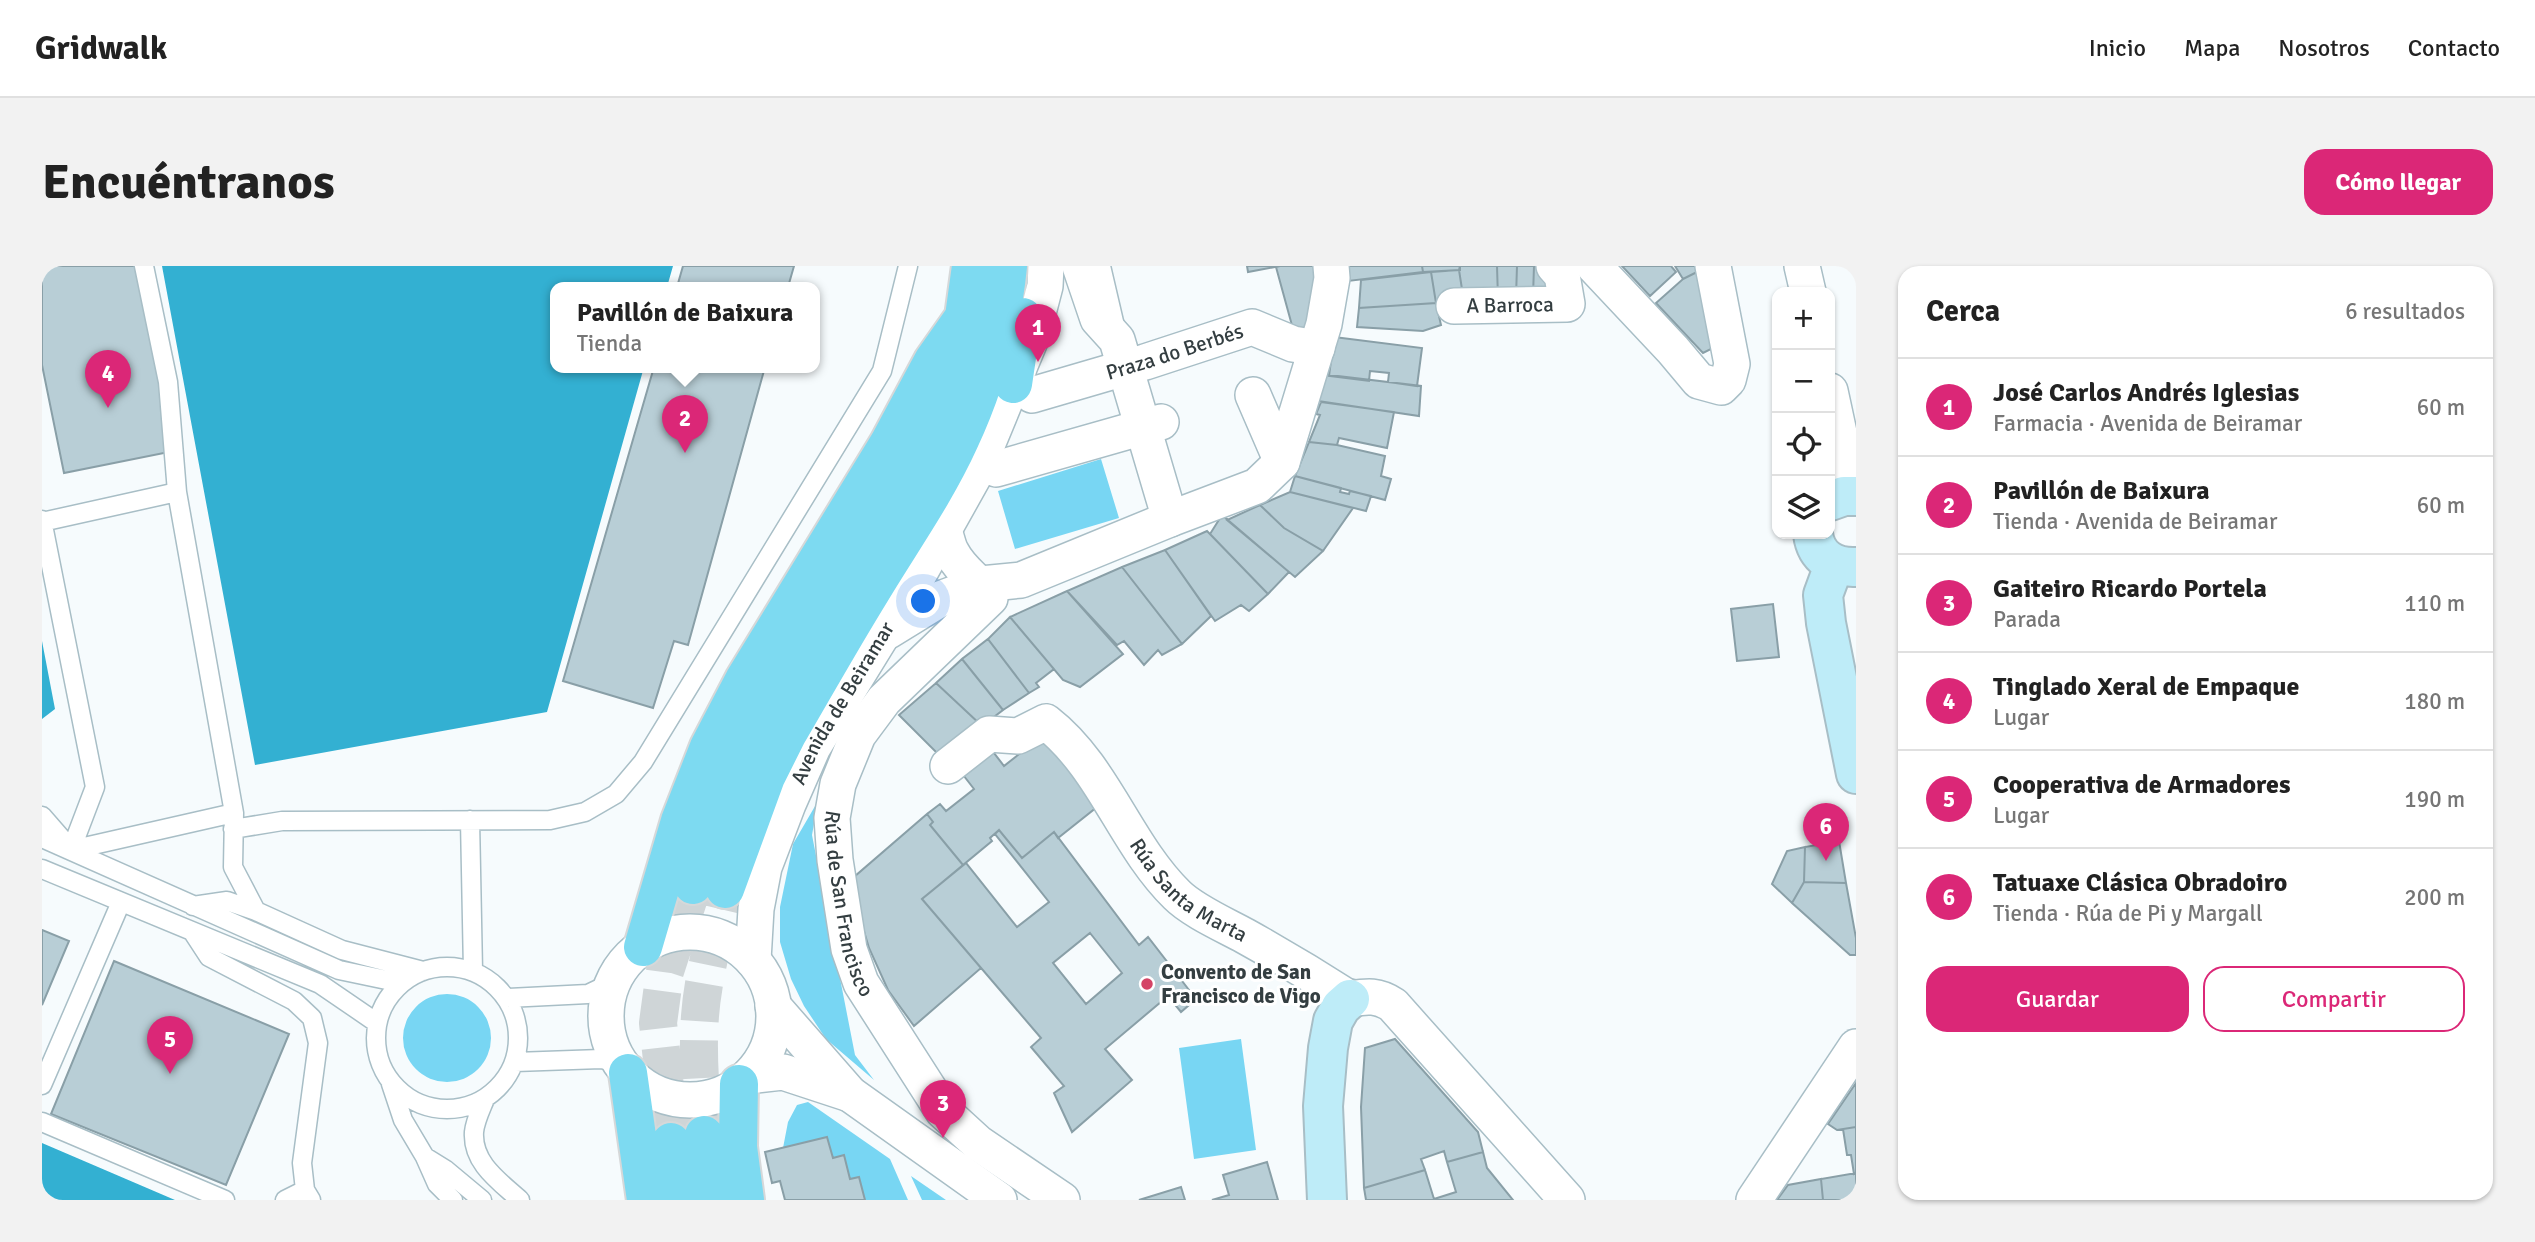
<!DOCTYPE html>
<html lang="es">
<meta charset="utf-8">
<style>
body{margin:0;font-family:Signika,sans-serif;background:#f2f2f2;color:#222}
.controls{position:absolute;right:21px;top:21px;display:grid;overflow:hidden;border-radius:14px;box-shadow:0 2px 5px #0004}
.controls button{width:63px;height:63px;display:grid;place-items:center;padding:0;border:0;border-bottom:2px solid #e0e0e0;background:#fff;color:#222;font:35px sans-serif}
.you{position:absolute;left:882px;top:336px;width:24px;height:24px;margin:-18px;border:5px solid #fff;border-radius:50%;background:#1a73e8;box-shadow:0 0 0 10px #1a73e833}
.badge{display:grid;place-items:center;width:46px;height:46px;border-radius:50%;background:#db2777;color:#fff;font-size:23px;font-weight:700}
.pin{position:absolute;translate:-50% -58px;filter:drop-shadow(0 2px 4px #0008)}
.pin::after{content:'';position:absolute;top:37px;width:24px;height:21px;background:inherit;clip-path:polygon(0 0,100% 0,50% 100%)}
.popup{position:absolute;left:508px;top:16px;width:270px;height:91px;box-sizing:border-box;display:grid;place-content:center;border-radius:14px;background:#fff;filter:drop-shadow(0 2px 5px #0005);font-size:23px;white-space:nowrap;color:#767676}
.popup b{font-size:26px;color:#222}
.popup::after{content:'';position:absolute;left:50%;top:100%;margin-left:-14px;border:14px solid transparent;border-top-color:#fff}
.list{margin:0;padding:0;list-style:none}
h2{display:flex;justify-content:space-between;align-items:center;height:91px;margin:0;padding:0 28px;font-size:30px}
h2 small{font-size:23px;font-weight:400;color:#767676}
.list li{display:grid;grid-template-columns:46px 1fr auto;gap:21px;align-items:center;box-sizing:border-box;height:98px;padding:0 28px;border-top:2px solid #e0e0e0}
.list b{display:block;font-size:26px;white-space:nowrap}
.list p{margin:0;font-size:23px;white-space:nowrap;color:#767676}
.list em{font-size:23px;font-style:normal;color:#767676}
.actions{display:flex;gap:14px;padding:21px 28px}
.actions a{flex:1;padding:16px 0;border:2px solid #db2777;border-radius:21px;text-align:center;font-size:24px;color:#db2777}
.actions .main{background:#db2777;color:#fff}
.icon{flex:none;width:38px;height:38px;fill:none;stroke:currentColor;stroke-width:2;stroke-linecap:round;stroke-linejoin:round}
.map{position:relative;flex:none;width:1814px;height:934px;overflow:hidden;border-radius:21px}
header{display:flex;align-items:center;gap:42px;box-sizing:border-box;height:98px;padding:0 35px;background:#fff;border-bottom:2px solid #e0e0e0}
header strong{font-size:33px}
nav{display:flex;gap:38px;margin-inline-start:auto;font-size:24px}
.intro{display:flex;align-items:center;justify-content:space-between;box-sizing:border-box;height:168px;padding:0 42px}
h1{margin:0;font-size:49px}
.button{padding:18px 32px;border-radius:21px;background:#db2777;color:#fff;font-size:24px;font-weight:700}
main{display:flex;gap:42px;padding:0 42px}
aside{flex:1;background:#fff;border-radius:21px;box-shadow:0 2px 5px #0004}
.map>svg:first-child{display:block}
.green{fill:#78d6f3}
.water{fill:#33b0d2}
.building{fill:#b8ced6;stroke:#899fa7;stroke-width:2;fill-rule:evenodd}
.lines{fill:none;stroke-linecap:round;stroke-linejoin:round}
.primary-tunnel{stroke:#cfd5d7;stroke-width:38;stroke-dasharray:38 19;stroke-linecap:butt}
.lane-casing{stroke:#a8bec6;stroke-width:21}
.street-casing{stroke:#a8bec6;stroke-width:38}
.secondary-casing{stroke:#a8bec6;stroke-width:42}
.primary-casing{stroke:#d6d8d9;stroke-width:42}
.lane{stroke:#fff;stroke-width:18}
.street{stroke:#fff;stroke-width:35}
.secondary{stroke:#beecf8;stroke-width:38}
.primary{stroke:#7ddaf1;stroke-width:38}
.poi-dot{fill:#d44466;stroke:#fff;stroke-width:2.5}
.labels{text-anchor:middle;stroke-width:6;stroke-linejoin:round;paint-order:stroke}
.street-label{font-size:21px;fill:#343e41;stroke:#fff}
.poi-label{font-size:21px;font-weight:bold;fill:#343e41;stroke:#fff;text-anchor:start}
</style>
<header>
<strong>Gridwalk</strong>
<nav><a>Inicio</a><a>Mapa</a><a>Nosotros</a><a>Contacto</a></nav>
</header>
<div class="intro"><h1>Encuéntranos</h1><a class="button">Cómo llegar</a></div>
<main>
<div class="map">
<svg width="1814" height="934" viewBox="0 0 1814 934">
<rect width="100%" height="100%" fill="#f6fbfd"/>
<!-- green -->
<path class="green" d="M 1059,193 L 1077,252 L 973,283 L 956,225 Z
M 776,535 L 770,569 L 813,789 L 832,814 L 784,773 L 762,740 L 749,713 L 738,676 L 738,641 L 751,578 Z
M361 772a44 44 0 1 1 88 0a44 44 0 1 1-88 0Z
M 1199,773 L 1214,884 L 1152,893 L 1137,782 Z
M 766,836 L 848,893 L 866,934 L 823,934 L 817,911 L 808,913 L 802,889 L 791,892 L 785,871 L 741,882 L 746,856 L 755,839 Z
M 869,910 L 904,934 L 880,934 Z"/>
<!-- water -->
<path class="water" d="M 120,0 L 631,0 L 625,21 L 514,21 L 514,101 L 602,101 L 505,446 L 213,499 Z
M 0,375 L 13,443 L 0,453 Z
M 0,877 L 133,934 L 0,934 Z"/>
<!-- building -->
<path class="building" d="M 0,0 L 95,0 L 132,185 L 22,207 L 0,99 Z
M 641,0 L 752,0 L 746,21 L 635,21 Z
M 1205,0 L 1238,0 L 1206,6 Z
M 1238,0 L 1278,0 L 1269,75 L 1254,74 L 1234,1 Z
M 1297,0 L 1380,0 L 1381,6 L 1298,16 Z
M 1380,0 L 1418,0 L 1418,4 L 1381,6 Z
M 1418,0 L 1455,0 L 1456,33 L 1422,36 L 1417,4 Z
M 1455,0 L 1475,0 L 1474,31 L 1456,33 Z
M 1475,0 L 1492,0 L 1491,30 L 1474,31 Z
M 1492,0 L 1505,0 L 1510,29 L 1491,30 Z
M 1580,0 L 1629,0 L 1634,6 L 1608,30 Z
M 1633,0 L 1659,0 L 1659,4 L 1641,13 Z
M 1417,4 L 1422,36 L 1394,37 L 1389,6 Z
M 1659,4 L 1673,81 L 1661,87 L 1614,37 L 1641,13 Z
M 1389,6 L 1394,37 L 1317,42 L 1319,14 Z
M 1394,37 L 1399,59 L 1381,65 L 1315,61 L 1317,42 Z
M 1292,71 L 1380,82 L 1375,120 L 1346,116 L 1347,107 L 1328,105 L 1327,115 L 1287,110 Z
M 612,101 L 723,101 L 646,379 L 632,375 L 611,442 L 521,415 Z
M 1279,108 L 1379,120 L 1377,150 L 1276,135 Z
M 1279,136 L 1352,146 L 1345,182 L 1297,172 L 1295,179 L 1267,176 L 1278,149 L 1274,148 Z
M 1267,176 L 1295,179 L 1343,190 L 1339,210 L 1349,213 L 1343,234 L 1253,210 Z
M 1253,210 L 1299,222 L 1298,226 L 1307,228 L 1308,225 L 1329,230 L 1324,245 L 1248,226 Z
M 1248,226 L 1311,242 L 1281,285 L 1242,262 L 1218,239 Z
M 1218,239 L 1242,262 L 1281,285 L 1253,311 L 1185,254 Z
M 1180,249 L 1247,306 L 1226,328 L 1168,268 Z
M 1165,265 L 1226,328 L 1207,345 L 1199,339 L 1173,355 L 1123,284 Z
M 1123,284 L 1169,350 L 1140,378 L 1080,301 Z
M 1080,301 L 1140,378 L 1120,389 L 1116,384 L 1102,399 L 1082,375 L 1075,379 L 1025,325 Z
M 1025,325 L 1081,388 L 1038,421 L 1021,414 L 968,351 Z
M 1731,338 L 1737,391 L 1695,395 L 1689,343 Z
M 968,351 L 1012,403 L 994,417 L 997,421 L 987,427 L 946,373 Z
M 946,373 L 987,427 L 961,444 L 920,393 Z
M 920,393 L 961,444 L 940,460 L 894,417 Z
M 894,417 L 940,460 L 899,491 L 857,449 Z
M 1005,466 L 1060,537 L 1016,572 L 1012,566 L 980,592 L 957,564 L 948,572 L 950,575 L 921,599 L 888,559 L 891,556 L 885,548 L 898,538 L 904,545 L 932,523 L 915,501 L 945,478 L 962,500 Z
M 885,548 L 891,556 L 888,559 L 921,599 L 880,633 L 939,702 L 872,760 L 846,724 L 827,682 L 821,662 L 812,611 Z
M 957,564 L 980,592 L 1012,566 L 1097,679 L 1106,671 L 1154,733 L 1139,746 L 1126,730 L 1063,783 L 1090,814 L 1030,866 L 1012,827 L 1022,820 L 989,781 L 999,772 L 880,633 L 924,597 L 975,661 L 1007,636 L 953,568 ZM 1048,667 L 1080,707 L 1044,738 L 1011,697 Z
M 1797,575 L 1804,617 L 1762,616 L 1763,581 Z
M 1763,581 L 1762,616 L 1750,637 L 1730,618 L 1745,585 Z
M 1762,616 L 1804,617 L 1814,672 L 1814,689 L 1808,689 L 1750,637 Z
M 0,664 L 27,675 L 0,739 Z
M 72,695 L 247,768 L 184,919 L 9,848 Z
M 1353,773 L 1436,866 L 1441,886 L 1405,896 L 1402,885 L 1379,893 L 1383,904 L 1322,922 L 1319,841 L 1323,782 Z
M 1814,817 L 1814,861 L 1795,864 L 1786,858 Z
M 1814,861 L 1814,907 L 1812,908 L 1809,889 L 1805,889 L 1801,863 Z
M 785,871 L 791,892 L 802,889 L 808,913 L 817,911 L 823,934 L 743,934 L 738,915 L 730,917 L 723,886 Z
M 1441,886 L 1445,902 L 1471,934 L 1324,934 L 1322,922 L 1383,904 L 1392,933 L 1414,926 L 1405,896 Z
M 1225,896 L 1236,934 L 1170,934 L 1187,929 L 1181,909 Z
M 1814,907 L 1814,934 L 1781,934 L 1779,913 Z
M 1779,913 L 1781,934 L 1735,934 L 1746,919 Z
M 1139,921 L 1143,934 L 1097,934 Z"/>
<g class="lines">
<!-- primary-tunnel -->
<path class="primary-tunnel" d="M 662,869 C 659,830 655,790 658,750 C 661,708 674,665 683,623
M 629,876 L 616,757 L 623,705 L 651,619"/>
<defs>
<path id="lane" d="M 102,0 L 126,116 L 135,226 L 192,547 L 191,601 L 214,645 L 300,684 L 381,705
M 1059,0 L 1073,60
M 0,254 L 53,521 L 29,584
M 0,256 L 135,226
M 0,550 L 27,581
M 428,554 L 431,705
M 191,563 L 240,555 L 508,554 L 543,546 L 574,528 L 601,496 L 840,105 L 866,0
M 0,572 L 297,704 L 359,717
M 29,584 L 192,547
M 0,603 L 278,718 L 335,757
M 151,640 L 185,635 L 214,645
M 150,665 L 167,691 L 252,735 L 270,752 L 276,777 L 260,897 L 263,924 L 269,934
M334 772a71 71 0 1 1 142 0a71 71 0 1 1-142 0Z
M 465,732 L 546,728 L 571,716
M 473,796 L 559,793 L 578,797
M 349,818 L 361,854 L 383,891 L 404,904 L 440,934
M 0,819 L 79,636
M 443,833 C 439,843 433,855 432,866 C 430,897 457,915 478,934
M 0,856 L 183,934
M 383,891 L 395,918 L 411,934
M 243,934 L 263,924"/>
<g id="street">
<path d="M 1038,0 L 1056,53 L 1075,74 L 1128,253"/>
<path d="M 1552,0 L 1631,84 L 1657,115 L 1679,121 L 1686,114 L 1690,98 L 1671,0"/>
<path d="M 1760,0 L 1766,26"/>
<path id="s1" d="M 1412,40 L 1525,38 L 1520,9 L 1512,0"/>
<path d="M 1788,125 L 1802,190 L 1802,230"/>
<path id="s2" d="M 990,129 L 1103,96 L 1210,61 L 1251,78 L 1275,82"/>
<path d="M 1211,129 L 1240,196"/>
<path d="M 954,203 L 1119,156"/>
<path id="s3" d="M 902,265 C 905,272 906,281 910,287 C 919,305 937,315 948,332 L 842,434 L 816,469 L 796,518 L 790,552 L 793,594 L 807,683 L 819,717 L 901,845 L 936,877 L 1020,934"/>
<path d="M 846,365 L 898,333 L 939,318 L 979,314 L 1128,253 L 1215,220 L 1240,196 L 1282,58 L 1290,12 L 1289,0"/>
<path id="s4" d="M 906,500 L 947,468 L 976,470 L 1004,456 C 1062,501 1083,578 1135,629 C 1151,645 1183,659 1203,670 C 1239,690 1274,711 1308,733 C 1326,730 1336,729 1351,739 L 1525,934"/>
<circle cx="648" cy="750" r="84"/>
<path id="s5" d="M 711,694 L 714,643 L 722,601 L 746,538 L 771,481 L 872,317 L 933,208 L 990,70 L 1003,20 L 1004,0"/>
<path d="M 731,740 L 808,828 L 957,934"/>
<path d="M 707,810 L 741,806 L 808,828"/>
<path d="M 1712,934 L 1814,781"/>
</g>
<path id="secondary" d="M 1788,235 L 1802,230 L 1814,230
M 1771,268 C 1774,291 1791,302 1814,301
M 1792,299 L 1781,329 L 1784,357 L 1814,508
M 1285,934 L 1281,840 L 1286,782 L 1291,755 L 1299,741 L 1308,733"/>
<path id="primary" d="M 971,118 L 981,51
M 651,619 L 675,546 L 695,496 L 725,436 L 876,184 L 903,123 L 922,51 L 929,0
M 683,623 L 724,511 L 745,469 C 773,421 800,373 829,326 C 859,276 894,227 918,174 C 943,120 960,60 966,0
M 601,681 L 638,555 L 667,481 L 702,414 L 847,177 L 891,95 L 922,51
M 586,807 L 604,934
M 697,818 L 696,881 L 703,934
M 662,869 L 670,934
M 629,876 L 639,934"/>
</defs>
<!-- lane casing -->
<use href="#lane" class="lane-casing"/>
<!-- street casing -->
<use href="#street" class="street-casing"/>
<!-- secondary casing -->
<use href="#secondary" class="secondary-casing"/>
<!-- primary casing -->
<use href="#primary" class="primary-casing"/>
<!-- lane -->
<use href="#lane" class="lane"/>
<!-- street -->
<use href="#street" class="street"/>
<!-- secondary -->
<use href="#secondary" class="secondary"/>
<!-- primary -->
<use href="#primary" class="primary"/>
</g>
<!-- markers -->
<circle class="poi-dot" cx="1105" cy="718" r="7"/>
<g class="labels">
<!-- street labels -->
<g class="street-label">
<text dy="7" stroke="none"><textPath href="#s1" startOffset="56">A Barroca</textPath></text>
<text dy="7" stroke="none"><textPath href="#s2" startOffset="149">Praza do Berbés</textPath></text>
<text dy="7" stroke="none"><textPath href="#s5" startOffset="276">Avenida de Beiramar</textPath></text>
<text dy="7" stroke="none"><textPath href="#s4" startOffset="336">Rúa Santa Marta</textPath></text>
<text dy="7" stroke="none"><textPath href="#s3" startOffset="448">Rúa de San Francisco</textPath></text>
</g>
<!-- poi labels -->
<g class="poi-label">
<text x="1119" y="713">Convento de San<tspan x="1119" dy="24">Francisco de Vigo</tspan></text>
</g>
</g>
</svg>
<div class="controls">
<button>+</button>
<button>−</button>
<button><svg class="icon" aria-label="locate" viewBox="0 0 24 24"><circle cx="12" cy="12" r="6"/><path d="M12 2v4M12 18v4M2 12h4M18 12h4"/></svg></button>
<button><svg class="icon" aria-label="layers" viewBox="0 0 24 24"><path d="M12 4l9 5-9 5-9-5zM3 14l9 5 9-5"/></svg></button>
</div>
<div class="you"></div>
<div class="pin badge" style="left:996px;top:96px">1</div>
<div class="pin badge" style="left:643px;top:187px">2</div>
<div class="popup"><b>Pavillón de Baixura</b>Tienda</div>
<div class="pin badge" style="left:901px;top:872px">3</div>
<div class="pin badge" style="left:66px;top:142px">4</div>
<div class="pin badge" style="left:128px;top:808px">5</div>
<div class="pin badge" style="left:1784px;top:595px">6</div>
</div>
<aside>
<h2>Cerca<small>6 resultados</small></h2>
<ul class="list">
<li><span class="badge">1</span><div><b>José Carlos Andrés Iglesias</b><p>Farmacia · Avenida de Beiramar</p></div><em>60 m</em></li>
<li><span class="badge">2</span><div><b>Pavillón de Baixura</b><p>Tienda · Avenida de Beiramar</p></div><em>60 m</em></li>
<li><span class="badge">3</span><div><b>Gaiteiro Ricardo Portela</b><p>Parada</p></div><em>110 m</em></li>
<li><span class="badge">4</span><div><b>Tinglado Xeral de Empaque</b><p>Lugar</p></div><em>180 m</em></li>
<li><span class="badge">5</span><div><b>Cooperativa de Armadores</b><p>Lugar</p></div><em>190 m</em></li>
<li><span class="badge">6</span><div><b>Tatuaxe Clásica Obradoiro</b><p>Tienda · Rúa de Pi y Margall</p></div><em>200 m</em></li>
</ul>
<div class="actions"><a class="main">Guardar</a><a>Compartir</a></div>
</aside>
</main>
